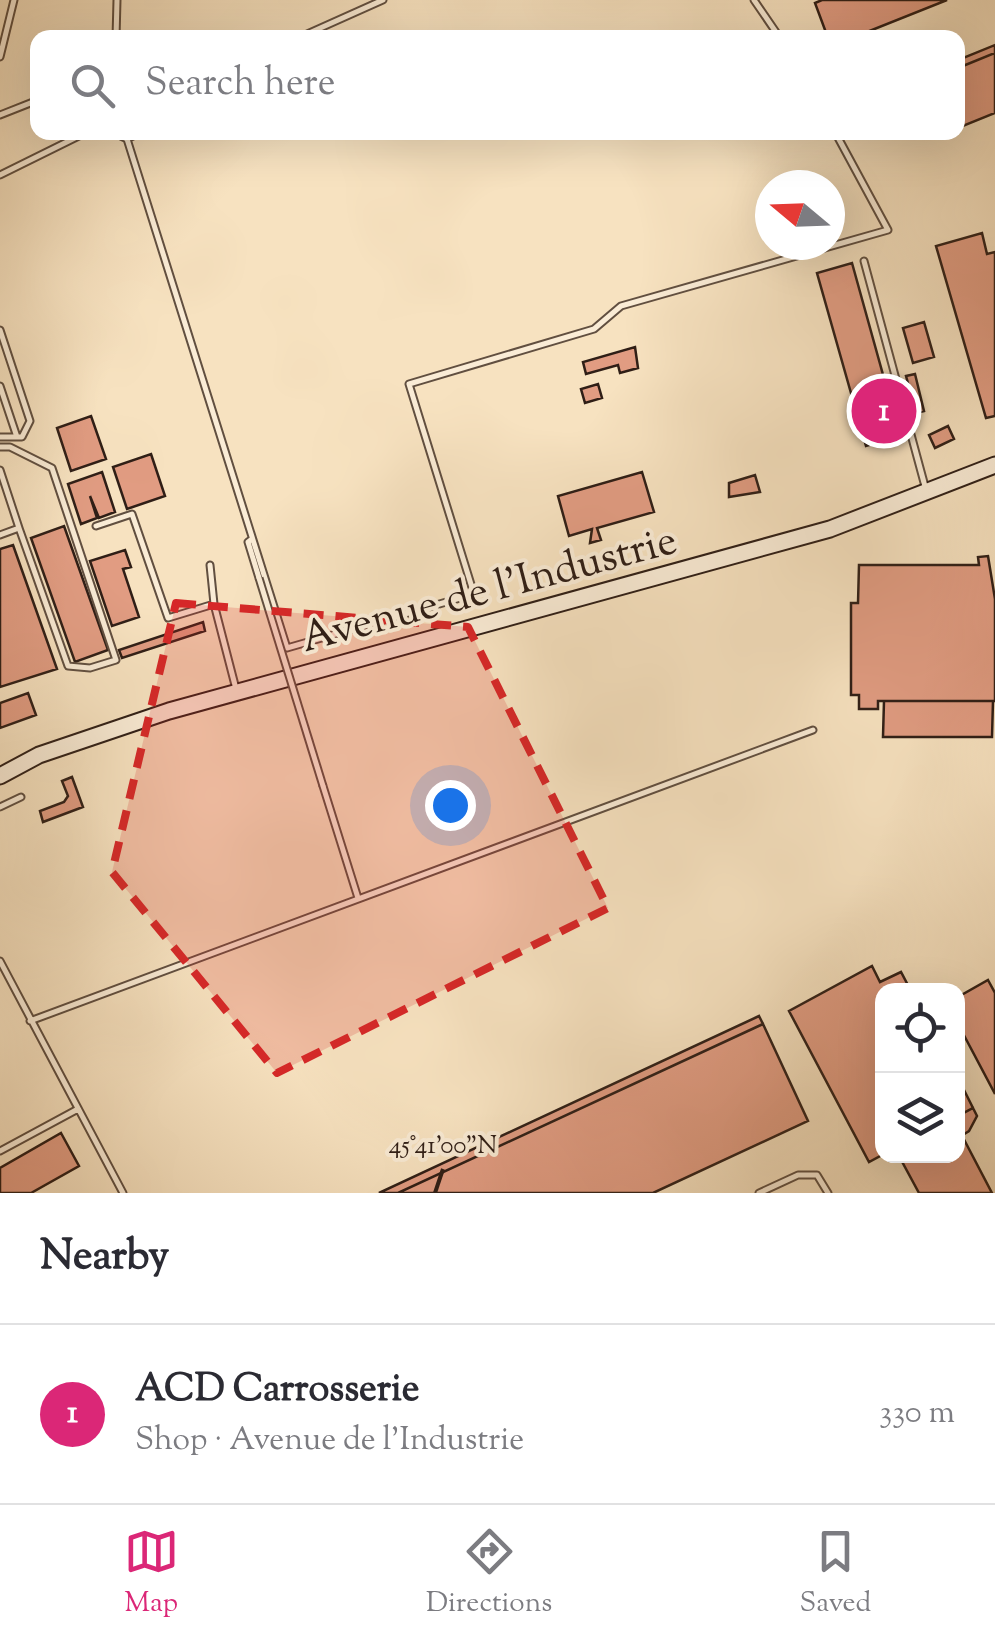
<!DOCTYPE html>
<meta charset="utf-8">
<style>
body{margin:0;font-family:"Sorts Mill Goudy",serif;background:#f7f7f7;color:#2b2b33}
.controls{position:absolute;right:30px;bottom:30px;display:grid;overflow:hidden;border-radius:20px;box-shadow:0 10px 40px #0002}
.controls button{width:90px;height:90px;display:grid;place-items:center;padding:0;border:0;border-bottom:2px solid #e1e1e2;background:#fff;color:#2b2b33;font:50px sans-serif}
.compass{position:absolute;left:755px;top:170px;width:90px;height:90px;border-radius:50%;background:#fff;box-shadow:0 10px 40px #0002;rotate:289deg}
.you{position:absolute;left:450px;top:805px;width:35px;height:35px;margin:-25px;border:8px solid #fff;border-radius:50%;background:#1a73e8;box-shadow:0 0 0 15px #1a73e833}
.badge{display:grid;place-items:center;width:65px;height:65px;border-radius:50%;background:#db2777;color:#fff;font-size:32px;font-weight:700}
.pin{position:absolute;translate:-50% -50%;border:5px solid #fff;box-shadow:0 2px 10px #0006}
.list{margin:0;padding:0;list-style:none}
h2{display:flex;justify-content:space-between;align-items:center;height:130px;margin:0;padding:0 40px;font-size:42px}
h2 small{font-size:32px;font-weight:400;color:#7c7c81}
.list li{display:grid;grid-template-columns:65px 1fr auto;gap:30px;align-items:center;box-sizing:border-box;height:180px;padding:0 40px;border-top:2px solid #e1e1e2}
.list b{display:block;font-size:38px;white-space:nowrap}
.list p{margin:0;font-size:32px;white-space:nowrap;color:#7c7c81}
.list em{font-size:32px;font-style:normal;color:#7c7c81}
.icon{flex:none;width:55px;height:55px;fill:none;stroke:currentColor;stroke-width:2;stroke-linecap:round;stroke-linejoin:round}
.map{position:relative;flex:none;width:995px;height:1193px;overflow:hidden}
.search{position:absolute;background:#fff;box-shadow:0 10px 40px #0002;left:30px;right:30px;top:30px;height:110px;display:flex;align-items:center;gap:25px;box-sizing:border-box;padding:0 35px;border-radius:20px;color:#7c7c81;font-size:38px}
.sheet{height:310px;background:#fff}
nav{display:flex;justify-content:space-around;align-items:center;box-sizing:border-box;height:140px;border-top:2px solid #e1e1e2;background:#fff;font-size:28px;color:#7c7c81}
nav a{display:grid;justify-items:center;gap:5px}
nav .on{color:#db2777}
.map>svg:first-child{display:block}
.building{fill:#e19c82;stroke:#2f1e16;stroke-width:2.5}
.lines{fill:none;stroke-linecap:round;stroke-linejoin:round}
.lane-casing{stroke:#614f40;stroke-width:9}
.secondary-casing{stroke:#2f1e16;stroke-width:19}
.lane{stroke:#faecd6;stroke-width:5}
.secondary{stroke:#faecd6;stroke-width:15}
.lane-bridge-casing{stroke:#614f40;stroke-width:9;stroke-linecap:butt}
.lane-bridge{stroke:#faecd6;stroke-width:5}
.marked{fill:#d62828;fill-opacity:0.2;stroke:#d62828;stroke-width:8;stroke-dasharray:20 12;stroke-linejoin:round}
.ticks{fill:none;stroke:#2f1e16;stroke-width:4}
.labels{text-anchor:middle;stroke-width:8;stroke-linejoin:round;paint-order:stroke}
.street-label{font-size:42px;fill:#2f1e16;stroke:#faecd6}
.ticks-label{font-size:25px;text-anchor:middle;fill:#2f1e16;stroke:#faecd6;stroke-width:8;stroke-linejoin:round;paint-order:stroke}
</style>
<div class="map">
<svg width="995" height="1193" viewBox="0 0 995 1193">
<rect width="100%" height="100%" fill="#f7e2c0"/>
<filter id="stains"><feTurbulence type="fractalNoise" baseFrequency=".002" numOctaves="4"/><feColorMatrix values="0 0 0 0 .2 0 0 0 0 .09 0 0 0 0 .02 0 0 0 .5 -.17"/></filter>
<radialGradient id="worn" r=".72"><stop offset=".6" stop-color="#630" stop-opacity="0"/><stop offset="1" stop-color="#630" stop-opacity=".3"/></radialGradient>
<!-- building -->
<path class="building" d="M 822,0 L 947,0 L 852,38 L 828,38 L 815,3 Z
M 995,45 L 995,53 L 958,68 L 958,60 Z
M 995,53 L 995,113 L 958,128 L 958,68 Z
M 982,233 L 987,254 L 995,252 L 995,416 L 986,418 L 936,246 Z
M 852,263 L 900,436 L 866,446 L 817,273 Z
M 924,322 L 934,357 L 913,363 L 903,328 Z
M 635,347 L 638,368 L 620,373 L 618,365 L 586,374 L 583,362 Z
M 915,374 L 924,411 L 916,413 L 906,376 Z
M 598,384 L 602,398 L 585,403 L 581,389 Z
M 91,416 L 106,459 L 71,471 L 57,428 Z
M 948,426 L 954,439 L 935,448 L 929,435 Z
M 151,454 L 165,496 L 127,509 L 113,467 Z
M 102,472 L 115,512 L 99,518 L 90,496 L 97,518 L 81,524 L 68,484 Z
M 642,472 L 654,512 L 597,528 L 601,540 L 590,543 L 592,529 L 569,536 L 558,496 Z
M 755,475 L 760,492 L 729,497 L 729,483 Z
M 64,526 L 108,650 L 75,662 L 31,538 Z
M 13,545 L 57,669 L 0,687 L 0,549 Z
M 125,550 L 131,567 L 123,569 L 139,617 L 112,626 L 90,561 Z
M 988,556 L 995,599 L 995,701 L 878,701 L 878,709 L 859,709 L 859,695 L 851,695 L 851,603 L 858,603 L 859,565 L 979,565 L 978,557 Z
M 203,622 L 205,631 L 122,658 L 119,650 Z
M 28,693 L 36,715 L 0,728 L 0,703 Z
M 884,701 L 993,701 L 992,737 L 883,737 Z
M 72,777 L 83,807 L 43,822 L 40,811 L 64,802 L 68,796 L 62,781 Z
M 872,966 L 880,982 L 901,972 L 911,991 L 882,991 L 882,1155 L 869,1162 L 789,1011 Z
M 988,980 L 995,993 L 995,1094 L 958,1024 L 958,997 Z
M 759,1016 L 763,1024 L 398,1193 L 379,1193 Z
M 763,1024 L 808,1121 L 653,1193 L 398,1193 Z
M 958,1078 L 973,1108 L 958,1116 Z
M 973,1108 L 977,1116 L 969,1131 L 961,1136 L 958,1116 Z
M 958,1128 L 992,1193 L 919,1193 L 899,1156 L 958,1156 Z
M 61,1133 L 79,1166 L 31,1193 L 0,1193 L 0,1168 Z"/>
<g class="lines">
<defs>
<path id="lane" d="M 754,0 L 780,38
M 116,38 L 117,0
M 298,38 L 383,0
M 0,57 L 14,0
M 0,115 L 38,100
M 112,132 L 127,139 L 141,132
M 127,139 L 287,648 L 474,594 L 409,384 L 594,329 L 621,306 L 888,230 L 835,132
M 0,175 L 87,132
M 864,261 L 926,490
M 0,330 L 30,421 L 22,437 L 0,437
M 0,386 L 17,437
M 0,447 L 10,447 L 52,468 L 116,660 L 90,668 L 68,666 L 19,528
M 0,470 L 19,528 L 0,535
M 96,526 L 132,514 L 168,618 L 214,604
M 252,539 L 248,542 L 259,578
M 210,565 L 214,604 L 236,689
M 323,786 L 358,898
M 0,807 L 21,797
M 0,961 L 123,1193
M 30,1021 L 813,730
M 0,1151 L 78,1109
M 759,1193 L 798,1175 L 817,1175 L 828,1193"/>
<path id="secondary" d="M 0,776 L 39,755 L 169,711 L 830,529 L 995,465"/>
</defs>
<!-- lane casing -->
<use href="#lane" class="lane-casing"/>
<!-- secondary casing -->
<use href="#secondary" class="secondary-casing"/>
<!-- lane -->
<use href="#lane" class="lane"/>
<!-- secondary -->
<use href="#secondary" class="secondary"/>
<defs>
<path id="lane-bridge" d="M 259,578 L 323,786"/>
</defs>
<!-- lane-bridge casing -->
<use href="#lane-bridge" class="lane-bridge-casing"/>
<!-- lane-bridge -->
<use href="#lane-bridge" class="lane-bridge"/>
</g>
<!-- marked area -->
<path class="marked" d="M 176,603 L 468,627 L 608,908 L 277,1073 L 112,872 Z"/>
<!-- ticks -->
<path class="ticks" d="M 435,1193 L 443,1169"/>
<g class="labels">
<!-- street labels -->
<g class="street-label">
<text transform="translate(488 587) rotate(-15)" y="15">Avenue de l'Industrie</text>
</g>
</g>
<g class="ticks-label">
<text x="443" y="1153">45°41'00"N</text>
</g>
<rect width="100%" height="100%" filter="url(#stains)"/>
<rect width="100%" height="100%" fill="url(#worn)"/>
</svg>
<div class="controls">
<button><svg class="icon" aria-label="locate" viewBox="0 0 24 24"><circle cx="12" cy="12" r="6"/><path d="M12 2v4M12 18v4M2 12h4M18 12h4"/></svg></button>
<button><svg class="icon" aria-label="layers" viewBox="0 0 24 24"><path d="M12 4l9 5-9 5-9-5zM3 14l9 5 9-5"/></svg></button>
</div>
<svg class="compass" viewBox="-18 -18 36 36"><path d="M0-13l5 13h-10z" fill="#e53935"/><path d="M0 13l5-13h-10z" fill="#7c7c81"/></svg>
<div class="you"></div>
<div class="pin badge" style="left:884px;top:411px">1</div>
<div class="search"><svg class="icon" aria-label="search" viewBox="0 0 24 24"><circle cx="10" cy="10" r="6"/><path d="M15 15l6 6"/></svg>Search here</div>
</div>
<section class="sheet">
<h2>Nearby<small></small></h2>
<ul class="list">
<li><span class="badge">1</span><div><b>ACD Carrosserie</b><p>Shop · Avenue de l'Industrie</p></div><em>330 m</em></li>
</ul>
</section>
<nav>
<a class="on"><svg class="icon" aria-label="map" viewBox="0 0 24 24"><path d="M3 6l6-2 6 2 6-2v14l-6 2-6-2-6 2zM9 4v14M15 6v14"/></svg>Map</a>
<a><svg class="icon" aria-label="directions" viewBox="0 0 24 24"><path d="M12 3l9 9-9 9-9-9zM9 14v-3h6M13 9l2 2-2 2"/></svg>Directions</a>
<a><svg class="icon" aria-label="saved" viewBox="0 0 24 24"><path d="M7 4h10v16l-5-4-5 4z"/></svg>Saved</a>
</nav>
